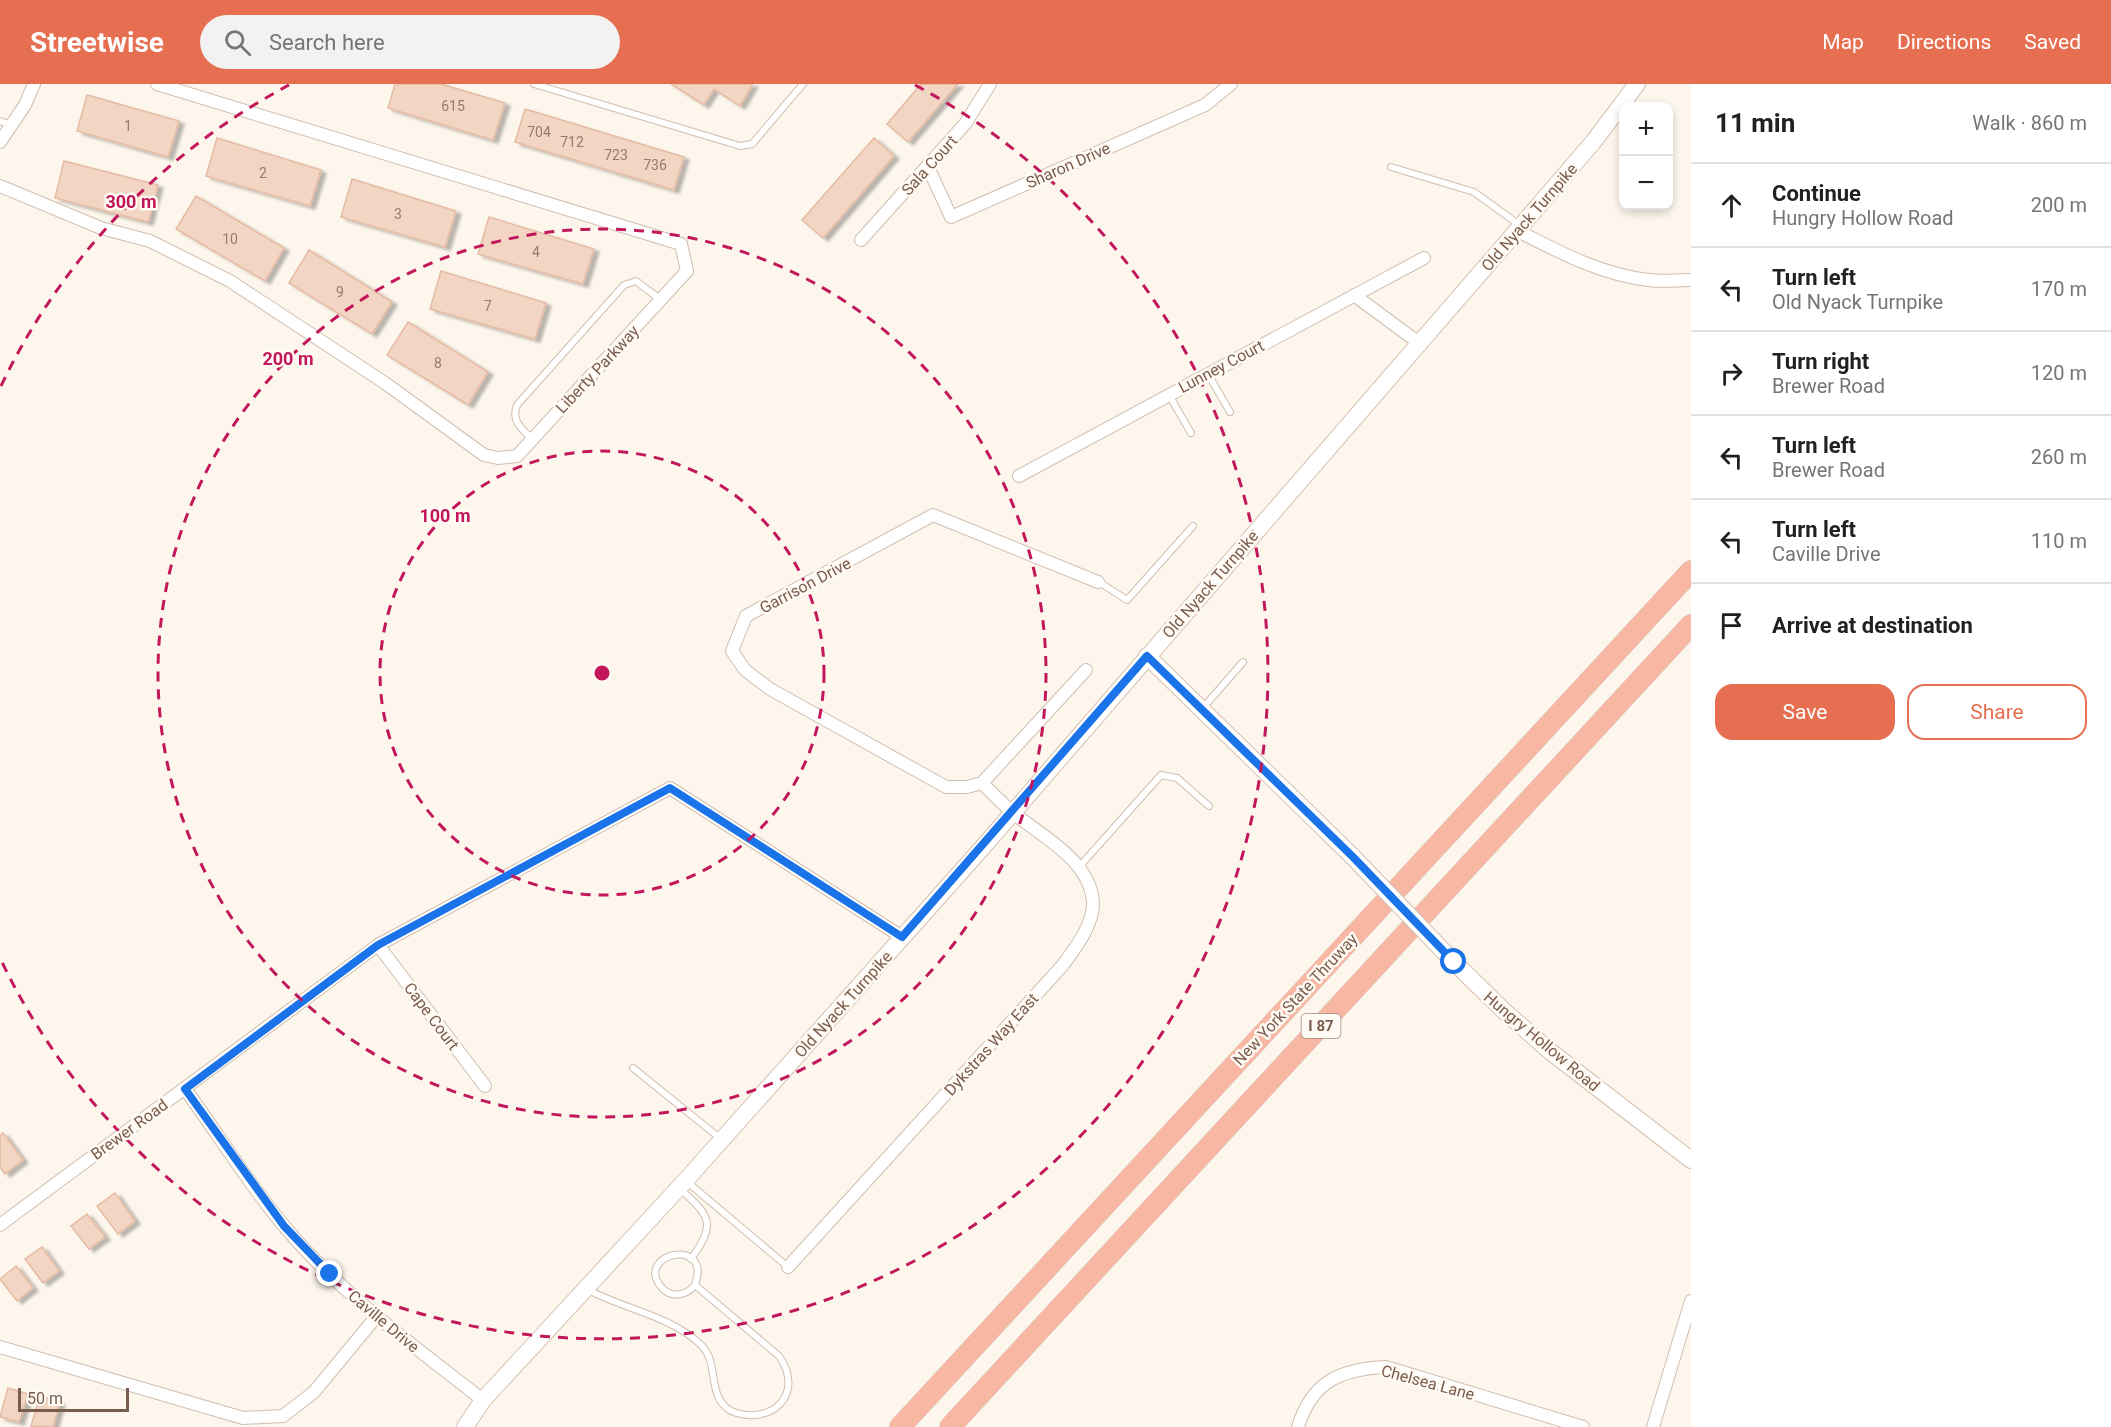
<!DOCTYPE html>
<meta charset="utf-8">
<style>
body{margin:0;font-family:Roboto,sans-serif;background:#f2f2f2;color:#202124}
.controls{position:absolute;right:18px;top:18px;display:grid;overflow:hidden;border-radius:12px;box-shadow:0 3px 9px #0003}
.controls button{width:54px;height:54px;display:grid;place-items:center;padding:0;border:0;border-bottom:2px solid #e0e0e0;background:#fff;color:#202124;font:30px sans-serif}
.scale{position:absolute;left:18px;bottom:15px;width:111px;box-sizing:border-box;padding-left:6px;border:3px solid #7a5c4d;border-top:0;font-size:16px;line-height:21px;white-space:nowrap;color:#7a5c4d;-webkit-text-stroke:4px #fffaf3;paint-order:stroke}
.stop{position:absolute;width:18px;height:18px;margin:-14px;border:4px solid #1a73e8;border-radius:50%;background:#fff}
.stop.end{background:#1a73e8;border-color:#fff;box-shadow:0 2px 6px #0008}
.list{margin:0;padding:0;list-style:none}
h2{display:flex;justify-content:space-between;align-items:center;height:78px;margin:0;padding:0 24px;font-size:26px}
h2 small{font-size:20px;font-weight:400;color:#757577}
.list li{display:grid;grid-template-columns:39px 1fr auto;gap:18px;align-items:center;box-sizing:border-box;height:84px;padding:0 24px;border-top:2px solid #e0e0e0}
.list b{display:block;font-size:22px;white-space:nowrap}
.list p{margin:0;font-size:20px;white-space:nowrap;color:#757577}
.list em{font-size:20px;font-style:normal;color:#757577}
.actions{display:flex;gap:12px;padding:18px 24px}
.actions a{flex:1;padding:14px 0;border:2px solid #e76f51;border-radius:18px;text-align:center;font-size:21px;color:#e76f51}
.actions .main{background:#e76f51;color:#fff}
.icon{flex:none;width:33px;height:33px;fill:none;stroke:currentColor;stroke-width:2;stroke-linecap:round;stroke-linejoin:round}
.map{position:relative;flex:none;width:1691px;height:1343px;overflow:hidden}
header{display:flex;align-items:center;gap:36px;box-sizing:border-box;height:84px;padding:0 30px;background:#e76f51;color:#fff}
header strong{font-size:28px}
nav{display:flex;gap:33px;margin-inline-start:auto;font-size:21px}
.search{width:420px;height:54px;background:#f2f2f2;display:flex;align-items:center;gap:15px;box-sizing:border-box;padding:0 21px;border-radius:33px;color:#757577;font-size:22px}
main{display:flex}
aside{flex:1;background:#fff}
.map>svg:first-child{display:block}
.building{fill:#f3d5c3;stroke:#e6bba3;stroke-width:1.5;filter:url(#shadow)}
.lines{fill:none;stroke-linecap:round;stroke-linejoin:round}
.lane-casing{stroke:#d1beb0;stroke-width:8}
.street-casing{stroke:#d1beb0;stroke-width:14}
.secondary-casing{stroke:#d6c0b0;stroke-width:18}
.highway-casing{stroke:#dad1cd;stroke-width:22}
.lane{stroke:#fff;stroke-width:6}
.street{stroke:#fff;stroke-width:12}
.secondary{stroke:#fff;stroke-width:16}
.highway{stroke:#f7b7a3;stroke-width:21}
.secondary-bridge-casing{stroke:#d6c0b0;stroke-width:18;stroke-linecap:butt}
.secondary-bridge{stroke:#fff;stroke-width:16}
.route{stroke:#1a73e8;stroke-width:8}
.ring{fill:none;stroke:#c2185b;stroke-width:3;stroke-dasharray:10 8}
.labels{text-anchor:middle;stroke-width:5;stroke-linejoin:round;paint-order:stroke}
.number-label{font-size:14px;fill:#987a6a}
.shield{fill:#fffaf3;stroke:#a28b7f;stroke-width:1.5}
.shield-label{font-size:15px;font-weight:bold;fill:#7a5c4d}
.street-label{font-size:16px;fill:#7a5c4d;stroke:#fffaf3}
.centre{fill:#c2185b;stroke:#fffaf3;stroke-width:3}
.ring-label{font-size:18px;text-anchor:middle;font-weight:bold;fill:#c2185b;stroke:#fffaf3;stroke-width:5;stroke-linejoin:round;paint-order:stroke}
</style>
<header>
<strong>Streetwise</strong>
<div class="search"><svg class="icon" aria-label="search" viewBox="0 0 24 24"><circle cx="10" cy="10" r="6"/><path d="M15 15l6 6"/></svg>Search here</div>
<nav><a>Map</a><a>Directions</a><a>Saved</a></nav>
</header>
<main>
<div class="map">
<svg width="1691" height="1343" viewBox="0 0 1691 1343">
<defs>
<filter id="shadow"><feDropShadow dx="5" dy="3" stdDeviation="1.5" flood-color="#0004"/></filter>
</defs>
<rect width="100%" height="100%" fill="#fdf6ec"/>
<!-- building -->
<path class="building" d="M 395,0 L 441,0 L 505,19 L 493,56 L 388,24 Z
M 671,0 L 753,0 L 740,22 L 714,5 L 704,21 Z
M 921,0 L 958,0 L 908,58 L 887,40 Z
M 87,11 L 179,37 L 168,73 L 77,47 Z
M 525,25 L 684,73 L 674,106 L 515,58 Z
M 217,54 L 321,86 L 310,122 L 206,92 Z
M 874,54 L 894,72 L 823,154 L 802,136 Z
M 64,77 L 158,101 L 148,138 L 55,114 Z
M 352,95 L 456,127 L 445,163 L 341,133 Z
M 196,112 L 284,164 L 265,197 L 176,145 Z
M 489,133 L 594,165 L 583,200 L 478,170 Z
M 309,166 L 392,218 L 372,250 L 289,199 Z
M 441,187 L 546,219 L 535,255 L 430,225 Z
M 408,238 L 488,288 L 468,321 L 387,271 Z
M 3,1049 L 23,1076 L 5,1090 L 0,1083 L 0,1052 Z
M 115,1109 L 135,1137 L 118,1150 L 97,1122 Z
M 87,1130 L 105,1153 L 89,1165 L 71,1142 Z
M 42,1163 L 59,1187 L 43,1199 L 25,1175 Z
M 16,1182 L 33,1204 L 17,1217 L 0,1195 Z
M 8,1304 L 28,1310 L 19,1338 L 0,1333 Z
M 40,1312 L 60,1318 L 53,1343 L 31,1342 Z"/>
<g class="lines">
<defs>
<path id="lane" d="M 534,0 L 740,62 L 752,60 L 803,0
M 0,37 L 11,41
M 1391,83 L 1474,108 L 1521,142
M 1208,290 L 1230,328
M 1169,311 L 1191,349
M 532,355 C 521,344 511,337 517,321 L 624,201 L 636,197 L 661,216
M 1099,498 L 1127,516 L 1193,442
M 1202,625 L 1243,578
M 1079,783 L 1161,691 L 1177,694 L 1209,722
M 633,984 L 721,1055
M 686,1097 L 788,1183
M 680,1105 C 710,1132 717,1139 691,1175
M 587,1205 C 622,1225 673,1232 702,1262 C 720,1281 706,1312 731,1327 C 771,1343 806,1310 779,1272 L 695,1201 C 687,1211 672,1215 662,1204 C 632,1170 713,1151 695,1201"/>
<path id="street" d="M 0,58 L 25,21 L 34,0
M 928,83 L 951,133 L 1205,21 L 1231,0
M 0,102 L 101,144 L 150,157 L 230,197 L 385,299 L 484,371 L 498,374 L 517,372 L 687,187 L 681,160 L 157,0
M 1518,147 C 1559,168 1602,191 1649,196 C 1662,198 1677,196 1691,196
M 861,156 L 965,40 L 990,0
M 1354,211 L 1419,259
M 1019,392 L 1424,174
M 1086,586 L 982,699 L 967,703 L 946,703 L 770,605 L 745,586 L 732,567 L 746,532 L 933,431 L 1098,498
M 378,861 L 485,1002
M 185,1005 C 218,1050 248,1099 284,1142 C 341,1210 414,1262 483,1316
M 0,1141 L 378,861 L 670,704 L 902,853
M 788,1183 L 1063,881 C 1075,864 1093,842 1093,819 C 1091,776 1041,752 1012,728 C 1002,719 992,709 982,699
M 0,1263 L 243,1334 L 283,1332 L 314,1308 L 376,1233
M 1298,1343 C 1312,1297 1341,1285 1386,1283 L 1583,1343
M 1653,1343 L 1691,1217"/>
<path id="secondary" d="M 1147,572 L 1353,773
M 1454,878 L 1503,926 L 1551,968 L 1691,1076
M 465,1343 L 483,1316 L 686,1096 L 983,763 L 1521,142 L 1594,57 L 1637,0"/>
<path id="highway" d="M 900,1343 L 1691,487
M 950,1343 L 1691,541"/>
</defs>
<!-- lane casing -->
<use href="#lane" class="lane-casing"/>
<!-- street casing -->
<use href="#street" class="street-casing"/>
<!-- secondary casing -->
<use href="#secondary" class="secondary-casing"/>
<!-- highway casing -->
<use href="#highway" class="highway-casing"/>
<!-- lane -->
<use href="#lane" class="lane"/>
<!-- street -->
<use href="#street" class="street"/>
<!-- secondary -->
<use href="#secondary" class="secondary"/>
<!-- highway -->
<use href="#highway" class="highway"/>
<defs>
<path id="secondary-bridge" d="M 1353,773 L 1454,878"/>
</defs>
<!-- secondary-bridge casing -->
<use href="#secondary-bridge" class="secondary-bridge-casing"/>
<!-- secondary-bridge -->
<use href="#secondary-bridge" class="secondary-bridge"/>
</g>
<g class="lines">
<!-- route -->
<path class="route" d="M 330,1190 L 284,1142 L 185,1005 L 378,861 L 670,704 L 902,853 L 1147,572 L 1353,773 L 1454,878"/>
</g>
<!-- distance rings -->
<g class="ring">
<circle cx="602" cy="589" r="222"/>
<circle cx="602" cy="589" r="444"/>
<path d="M1 302A666 666 0 0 1 289 1M915 1A666 666 0 1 1 1 876"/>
</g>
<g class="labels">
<!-- number labels -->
<g class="number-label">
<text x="453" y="27">615</text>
<text x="128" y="47">1</text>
<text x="539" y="53">704</text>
<text x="572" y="63">712</text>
<text x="616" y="76">723</text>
<text x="655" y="86">736</text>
<text x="263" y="94">2</text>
<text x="398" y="135">3</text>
<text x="230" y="160">10</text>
<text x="536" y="173">4</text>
<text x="340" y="213">9</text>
<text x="488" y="227">7</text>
<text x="438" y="284">8</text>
</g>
<!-- shield labels -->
<rect class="shield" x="1301.5" y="930" width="39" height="24" rx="4.5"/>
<g class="shield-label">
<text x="1321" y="947">I 87</text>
</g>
<!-- street labels -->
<g class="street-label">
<text transform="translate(929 81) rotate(-48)" y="6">Sala Court</text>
<text transform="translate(1068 81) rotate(-24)" y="6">Sharon Drive</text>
<text transform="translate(1529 133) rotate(-49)" y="6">Old Nyack Turnpike</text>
<text transform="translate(1221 282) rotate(-28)" y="6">Lunney Court</text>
<text transform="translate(597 285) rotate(-47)" y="6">Liberty Parkway</text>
<text transform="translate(1210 500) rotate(-49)" y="6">Old Nyack Turnpike</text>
<text transform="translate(805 501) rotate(-28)" y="6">Garrison Drive</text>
<text transform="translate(1295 915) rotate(-47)" y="6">New York State Thruway</text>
<text transform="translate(843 920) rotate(-48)" y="6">Old Nyack Turnpike</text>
<text transform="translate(432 932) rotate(53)" y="6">Cape Court</text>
<text transform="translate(1542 957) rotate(40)" y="6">Hungry Hollow Road</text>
<text transform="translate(991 960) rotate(-48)" y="6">Dykstras Way East</text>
<text transform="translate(129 1045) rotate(-36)" y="6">Brewer Road</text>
<text transform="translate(384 1237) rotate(40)" y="6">Caville Drive</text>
<text transform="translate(1428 1298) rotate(15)" y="6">Chelsea Lane</text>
</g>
</g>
<circle cx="602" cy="589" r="9" class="centre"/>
<g class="ring-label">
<text x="131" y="124">300 m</text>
<text x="288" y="281">200 m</text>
<text x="445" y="438">100 m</text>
</g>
</svg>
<div class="controls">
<button>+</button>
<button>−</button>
</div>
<div class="scale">50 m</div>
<div class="stop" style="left:1454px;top:878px"></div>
<div class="stop end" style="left:330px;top:1190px"></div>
</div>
<aside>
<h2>11 min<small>Walk · 860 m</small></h2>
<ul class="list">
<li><svg class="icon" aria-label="ahead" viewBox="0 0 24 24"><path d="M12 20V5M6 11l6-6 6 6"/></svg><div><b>Continue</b><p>Hungry Hollow Road</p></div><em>200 m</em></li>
<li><svg class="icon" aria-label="left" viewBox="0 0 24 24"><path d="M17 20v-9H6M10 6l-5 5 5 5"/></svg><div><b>Turn left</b><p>Old Nyack Turnpike</p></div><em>170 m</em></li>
<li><svg class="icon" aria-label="right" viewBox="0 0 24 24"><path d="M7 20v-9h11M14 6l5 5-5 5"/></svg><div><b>Turn right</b><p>Brewer Road</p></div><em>120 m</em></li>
<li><svg class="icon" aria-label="left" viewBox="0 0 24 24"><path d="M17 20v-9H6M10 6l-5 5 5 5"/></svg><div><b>Turn left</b><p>Brewer Road</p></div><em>260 m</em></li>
<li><svg class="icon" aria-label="left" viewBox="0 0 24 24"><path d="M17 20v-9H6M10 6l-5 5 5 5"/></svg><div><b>Turn left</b><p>Caville Drive</p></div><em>110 m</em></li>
<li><svg class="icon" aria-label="arrive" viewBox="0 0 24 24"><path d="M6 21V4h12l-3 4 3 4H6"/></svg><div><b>Arrive at destination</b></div></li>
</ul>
<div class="actions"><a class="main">Save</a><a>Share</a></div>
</aside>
</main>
